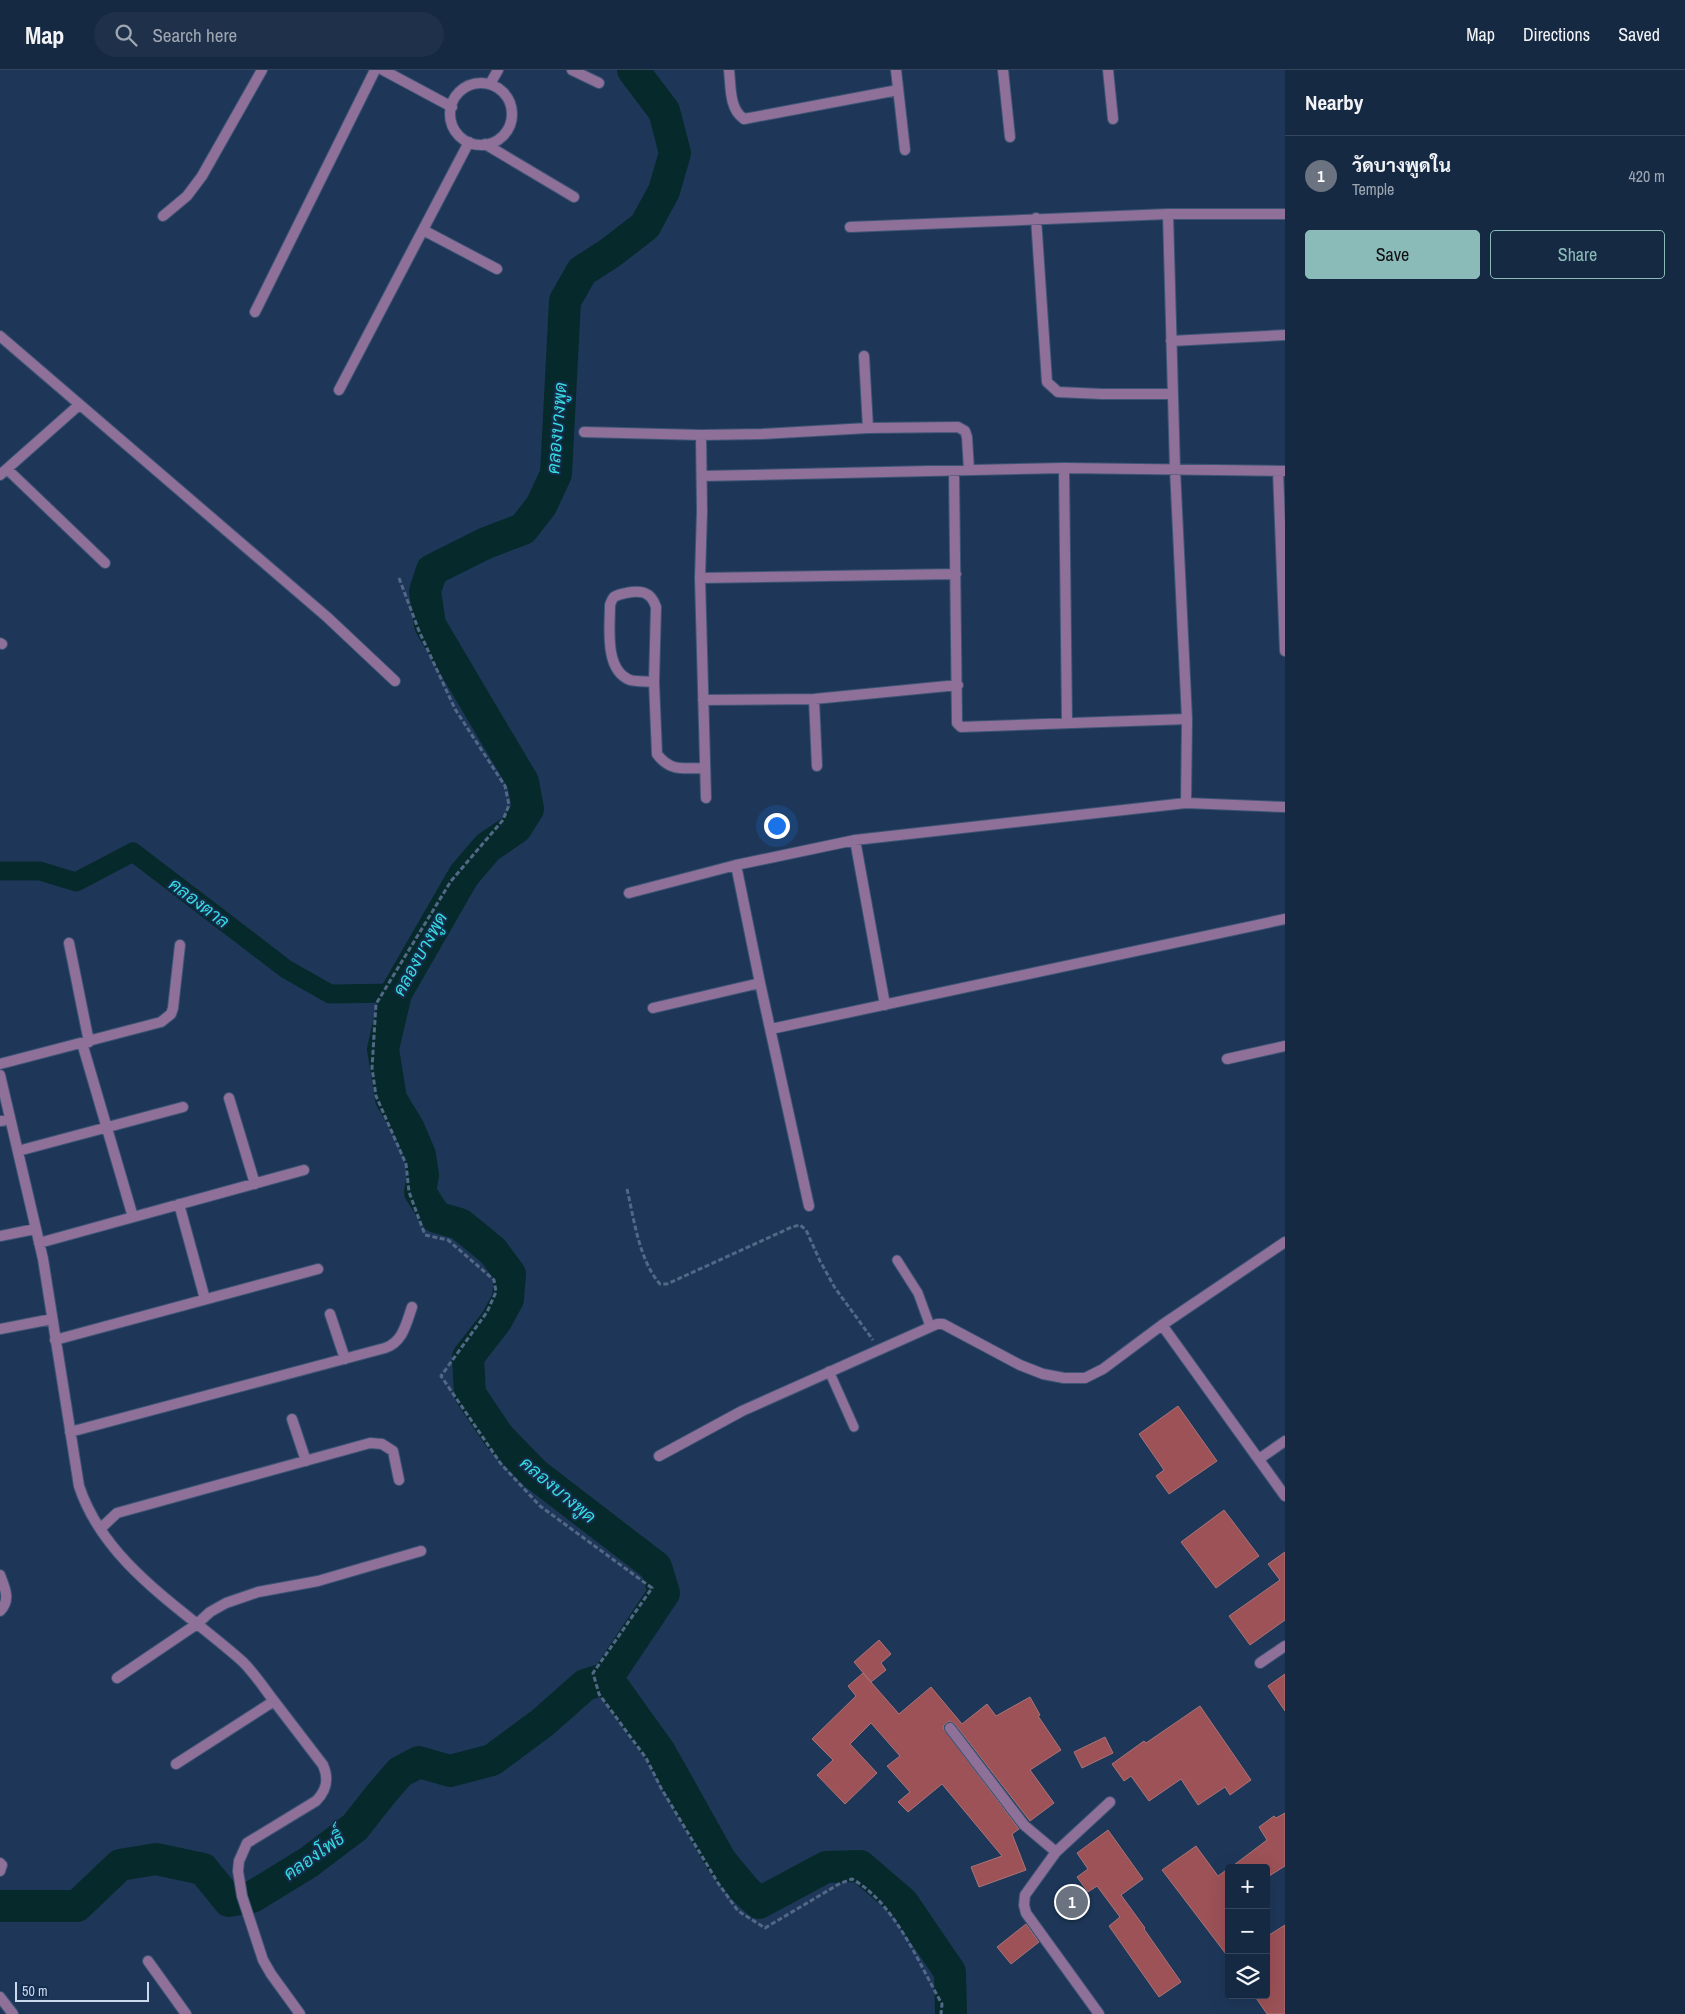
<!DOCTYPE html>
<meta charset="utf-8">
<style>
body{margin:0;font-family:"Archivo Narrow",Sarabun,sans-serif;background:#1f314a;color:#f1f3f6}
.controls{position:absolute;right:15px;bottom:15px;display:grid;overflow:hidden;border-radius:5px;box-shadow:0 5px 20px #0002}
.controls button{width:45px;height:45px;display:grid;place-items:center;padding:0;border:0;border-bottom:1px solid #35455c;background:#162943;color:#f1f3f6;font:25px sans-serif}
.scale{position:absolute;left:15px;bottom:12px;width:134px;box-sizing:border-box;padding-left:5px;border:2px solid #cad9ee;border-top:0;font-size:14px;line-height:18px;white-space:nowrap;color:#cad9ee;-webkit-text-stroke:4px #142d4e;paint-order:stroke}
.you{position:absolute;left:776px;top:755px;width:18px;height:18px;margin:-12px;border:4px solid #fff;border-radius:50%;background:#1a73e8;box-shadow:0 0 0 8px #1a73e833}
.badge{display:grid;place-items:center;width:32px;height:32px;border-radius:50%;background:#8bbbb9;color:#fff;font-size:16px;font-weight:700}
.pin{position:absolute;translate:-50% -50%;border:2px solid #fff;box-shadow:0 1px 5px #0006}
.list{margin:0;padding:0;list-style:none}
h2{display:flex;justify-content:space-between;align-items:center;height:65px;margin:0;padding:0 20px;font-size:21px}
h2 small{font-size:16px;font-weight:400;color:#9ea6b2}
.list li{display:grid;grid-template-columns:32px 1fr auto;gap:15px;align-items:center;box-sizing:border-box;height:80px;padding:0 20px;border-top:1px solid #35455c}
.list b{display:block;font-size:19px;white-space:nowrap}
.list p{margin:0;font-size:16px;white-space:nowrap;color:#9ea6b2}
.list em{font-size:16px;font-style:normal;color:#9ea6b2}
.actions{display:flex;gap:10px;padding:15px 20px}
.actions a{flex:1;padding:11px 0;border:1px solid #8bbbb9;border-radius:5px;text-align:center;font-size:18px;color:#8bbbb9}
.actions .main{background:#8bbbb9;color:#111}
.icon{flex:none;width:28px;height:28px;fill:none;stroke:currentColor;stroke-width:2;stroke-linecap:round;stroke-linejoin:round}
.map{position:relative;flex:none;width:1285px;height:1944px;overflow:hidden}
header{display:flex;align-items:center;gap:30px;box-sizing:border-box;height:70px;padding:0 25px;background:#162943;border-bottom:1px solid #35455c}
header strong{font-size:24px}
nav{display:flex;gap:28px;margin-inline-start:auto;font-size:18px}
.search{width:350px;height:45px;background:#1f314a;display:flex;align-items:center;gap:12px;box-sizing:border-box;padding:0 18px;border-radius:28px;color:#9ea6b2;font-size:19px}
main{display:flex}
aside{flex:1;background:#162943}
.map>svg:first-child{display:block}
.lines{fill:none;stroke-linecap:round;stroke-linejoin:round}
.canal{stroke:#062a2b;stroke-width:19}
.river{stroke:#062a2b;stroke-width:32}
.building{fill:#9c5257;stroke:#aa7476}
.service-casing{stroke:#3d5474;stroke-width:11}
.minor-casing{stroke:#3d5474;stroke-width:12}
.path{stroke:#526886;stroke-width:3;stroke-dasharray:5 2.5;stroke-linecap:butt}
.service{stroke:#8e7099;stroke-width:9}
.minor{stroke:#8e7099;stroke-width:10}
.labels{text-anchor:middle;stroke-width:4;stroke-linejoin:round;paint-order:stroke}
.water-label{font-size:18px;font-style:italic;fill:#37dbde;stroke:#142d4e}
</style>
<header>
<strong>Map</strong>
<div class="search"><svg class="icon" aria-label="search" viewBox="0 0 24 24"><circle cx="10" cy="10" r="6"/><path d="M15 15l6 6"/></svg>Search here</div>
<nav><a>Map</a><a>Directions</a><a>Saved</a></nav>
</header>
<main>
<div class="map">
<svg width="1285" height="1944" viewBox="0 0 1285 1944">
<rect width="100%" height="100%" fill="#1e3759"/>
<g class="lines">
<!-- canal -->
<path class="canal" d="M 0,801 L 40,801 L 76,812 L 133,782 L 286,899 L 330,924 L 396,923"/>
<!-- river -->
<path class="river" d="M 633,0 L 664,41 L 675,83 L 664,121 L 645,156 L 610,183 L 582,201 L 565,231 L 556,404 L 541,436 L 523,459 L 486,473 L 432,500 L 425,521 L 430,555 L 523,712 L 528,739 L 516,758 L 488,777 L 464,805 L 396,923 L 383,979 L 391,1029 L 409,1059 L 420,1085 L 423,1105 L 420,1122 L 436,1147 L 460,1154 L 493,1181 L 510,1204 L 508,1229 L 496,1251 L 468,1287 L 470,1324 L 499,1367 L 535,1404 L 656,1497 L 664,1523 L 607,1608 L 660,1682 L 721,1791 L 744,1819 L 759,1833 L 826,1797 L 860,1796 L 903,1833 L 950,1902 L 951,1944
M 0,1836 L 77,1836 L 120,1795 L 156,1789 L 203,1799 L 229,1831 L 252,1827 L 309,1792 L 355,1757 L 381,1724 L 400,1702 L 419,1692 L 450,1701 L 492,1690 L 542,1653 L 585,1615 L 607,1608"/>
</g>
<!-- building -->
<path class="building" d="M 1178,1336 L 1217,1391 L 1169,1424 L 1156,1406 L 1164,1400 L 1139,1364 Z
M 1224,1440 L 1259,1486 L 1216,1518 L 1181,1472 Z
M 1285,1482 L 1285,1550 L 1250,1575 L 1229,1546 L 1280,1510 L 1268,1494 Z
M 879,1570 L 891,1584 L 881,1593 L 886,1600 L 871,1612 L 854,1592 Z
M 863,1603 L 899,1644 L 931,1617 L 962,1654 L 987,1634 L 996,1646 L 1030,1627 L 1040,1645 L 1038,1646 L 1061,1680 L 1030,1700 L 1054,1733 L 1030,1751 L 955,1654 L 949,1651 L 944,1655 L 943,1658 L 1019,1759 L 1012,1764 L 1026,1800 L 979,1817 L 971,1797 L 1002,1786 L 942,1714 L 908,1742 L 898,1732 L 910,1722 L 887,1696 L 900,1686 L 871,1653 L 850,1674 L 877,1703 L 845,1734 L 817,1705 L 833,1690 L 812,1669 L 856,1626 L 848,1616 Z
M 1285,1604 L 1285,1641 L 1268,1616 Z
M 1200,1636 L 1251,1710 L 1230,1725 L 1225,1717 L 1198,1735 L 1181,1709 L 1149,1731 L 1131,1706 L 1124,1711 L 1112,1694 L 1144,1671 L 1146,1673 Z
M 1105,1667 L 1113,1683 L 1082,1698 L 1074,1682 Z
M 1285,1743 L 1285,1796 L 1266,1808 L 1266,1798 L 1230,1798 L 1267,1770 L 1259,1757 L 1274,1746 L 1276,1748 Z
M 1108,1760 L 1143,1809 L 1121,1825 L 1145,1858 L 1144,1859 L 1181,1912 L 1159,1927 L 1109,1856 L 1120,1847 L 1097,1816 L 1088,1822 L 1077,1807 L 1088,1799 L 1077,1783 Z
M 1196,1776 L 1218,1806 L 1229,1798 L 1229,1888 L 1162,1800 Z
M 1026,1854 L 1039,1872 L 1011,1894 L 997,1877 Z
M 1285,1855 L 1285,1944 L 1267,1944 L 1254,1925 L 1266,1925 L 1266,1867 Z"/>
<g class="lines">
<defs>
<path id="service" d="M 897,1190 L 918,1223 L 930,1256
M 829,1301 L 854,1357"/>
<path id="minor" d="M 383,0 L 452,37
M 572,0 L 599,13
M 729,0 C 731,17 729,39 744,49 L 898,20
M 896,0 L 905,80
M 1003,0 L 1010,67
M 1108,0 L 1113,49
M450 44a31 31 0 1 1 62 0a31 31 0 1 1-62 0Z
M 490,14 L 498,0
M 485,74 L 574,127
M 1168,144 L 1175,399 L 1187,649 L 1186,733
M 163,146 L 187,126 L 202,106 L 262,0
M 1036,148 L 1047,312 L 1058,322 L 1102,324 L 1173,324
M 850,157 L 1168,144 L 1285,144
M 423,160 L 497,199
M 255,242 L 375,0
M 0,266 L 327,547 L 395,611
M 1171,271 L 1285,265
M 864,286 L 868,358
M 339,320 L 469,72
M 584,362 L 701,365 L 762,364 L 868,358 L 958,357 L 965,361 L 967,367 L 969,400
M 701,365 L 702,441 L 700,508 L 706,728
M 1064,398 L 1067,652
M 7,399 L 105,493
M 954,401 L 957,653 L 961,657 L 1187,649
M 1278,401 L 1285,581
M 0,405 L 79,335
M 702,406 L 1064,398 L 1285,401
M 700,508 L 956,504
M 0,573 L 2,574
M 654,612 C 647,611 637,612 630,610 C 604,600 610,557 610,535 C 611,532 612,529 614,527 C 617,525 622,524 626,523 C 640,520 651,521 656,537 L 654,612 L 657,684 C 670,702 684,698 704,698
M 814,629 L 817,696
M 703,630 L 814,629 L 958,615
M 855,770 L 885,935
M 736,795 L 760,913 L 809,1136
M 629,823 L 736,795 L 855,770 L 1186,733 L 1285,737
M 69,873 L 89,972
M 653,938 L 760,913
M 771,959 L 1285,849
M 82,973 L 133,1147
M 1227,989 L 1285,976
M 0,994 L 161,952 L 171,944 L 173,938 L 180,875
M 0,1005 L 43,1189 L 79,1416 C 105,1495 184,1539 243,1592 C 255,1604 264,1618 274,1631 C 290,1652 306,1673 323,1695 C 329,1709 327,1720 316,1731 L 247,1773 L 239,1791 L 238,1801 L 242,1826 L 263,1890 L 271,1904 L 300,1944
M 229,1028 L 255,1114
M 0,1051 L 10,1049
M 18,1081 L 183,1037
M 179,1134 L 205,1229
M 0,1166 L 35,1159
M 39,1173 L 304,1100
M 330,1244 L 345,1289
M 1162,1255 L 1285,1426
M 0,1259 L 52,1249
M 55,1270 L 318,1199
M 292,1349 L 306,1391
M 70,1362 L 385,1278 C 403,1272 406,1254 412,1237
M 659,1386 L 742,1341 L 937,1254 L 943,1254 L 1020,1295 L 1043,1304 L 1064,1308 L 1085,1308 L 1103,1299 L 1162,1255 L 1285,1172
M 1259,1389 L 1285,1371
M 100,1459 L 117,1443 L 370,1373 L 382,1374 L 393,1381 L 399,1410
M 0,1505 C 5,1518 11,1530 0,1541
M 1260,1593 L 1285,1576
M 117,1608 L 197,1554 L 210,1542 L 226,1533 L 258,1522 L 318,1511 L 421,1481
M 950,1658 L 1024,1755 L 1056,1782
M 176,1694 L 274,1631
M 0,1793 L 2,1795 L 0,1801
M 148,1891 L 186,1944
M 0,1927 L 13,1944
M 1099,1944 L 1026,1843 L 1024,1835 L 1025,1825 L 1056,1782 L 1110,1732"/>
</defs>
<!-- service casing -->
<use href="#service" class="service-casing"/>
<!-- minor casing -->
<use href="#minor" class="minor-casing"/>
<!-- path -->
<path class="path" d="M 399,508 L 419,561 L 455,639 L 505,716 L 509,735 L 503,750 L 451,811 L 376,934 L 372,998 L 376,1026 L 406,1094 L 409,1122 L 425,1165 L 448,1170 L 494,1210 L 496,1222 L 487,1242 L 441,1306 L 501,1394 L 540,1436 L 652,1518 L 593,1603 L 599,1624 L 646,1688 L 661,1718 L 718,1813 L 738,1841 L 765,1858 L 839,1814 L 852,1809 C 895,1833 918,1892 942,1934 L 941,1944
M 627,1119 C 634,1149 639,1190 660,1214 L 667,1214 L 792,1157 L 800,1155 L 806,1160 L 820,1191 L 835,1218 L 873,1270"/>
<!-- service -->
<use href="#service" class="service"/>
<!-- minor -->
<use href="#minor" class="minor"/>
</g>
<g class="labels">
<!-- water labels -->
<g class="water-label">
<text transform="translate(557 358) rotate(-85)" y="6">คลองบางพูด</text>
<text transform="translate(199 833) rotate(37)" y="6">คลองตาล</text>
<text transform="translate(420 884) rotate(-61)" y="6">คลองบางพูด</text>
<text transform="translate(558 1420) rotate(40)" y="6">คลองบางพูด</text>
<text transform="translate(314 1786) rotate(-35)" y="6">คลองโพธิ์</text>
</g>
</g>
</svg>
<div class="controls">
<button>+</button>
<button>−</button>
<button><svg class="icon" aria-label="layers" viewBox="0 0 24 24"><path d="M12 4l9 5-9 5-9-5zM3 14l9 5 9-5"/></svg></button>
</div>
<div class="scale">50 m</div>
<div class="you"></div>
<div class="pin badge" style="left:1072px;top:1832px;background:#6b7280">1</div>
</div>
<aside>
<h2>Nearby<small></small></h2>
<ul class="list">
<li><span class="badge" style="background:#6b7280">1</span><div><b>วัดบางพูดใน</b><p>Temple</p></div><em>420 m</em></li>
</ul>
<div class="actions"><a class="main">Save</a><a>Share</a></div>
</aside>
</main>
